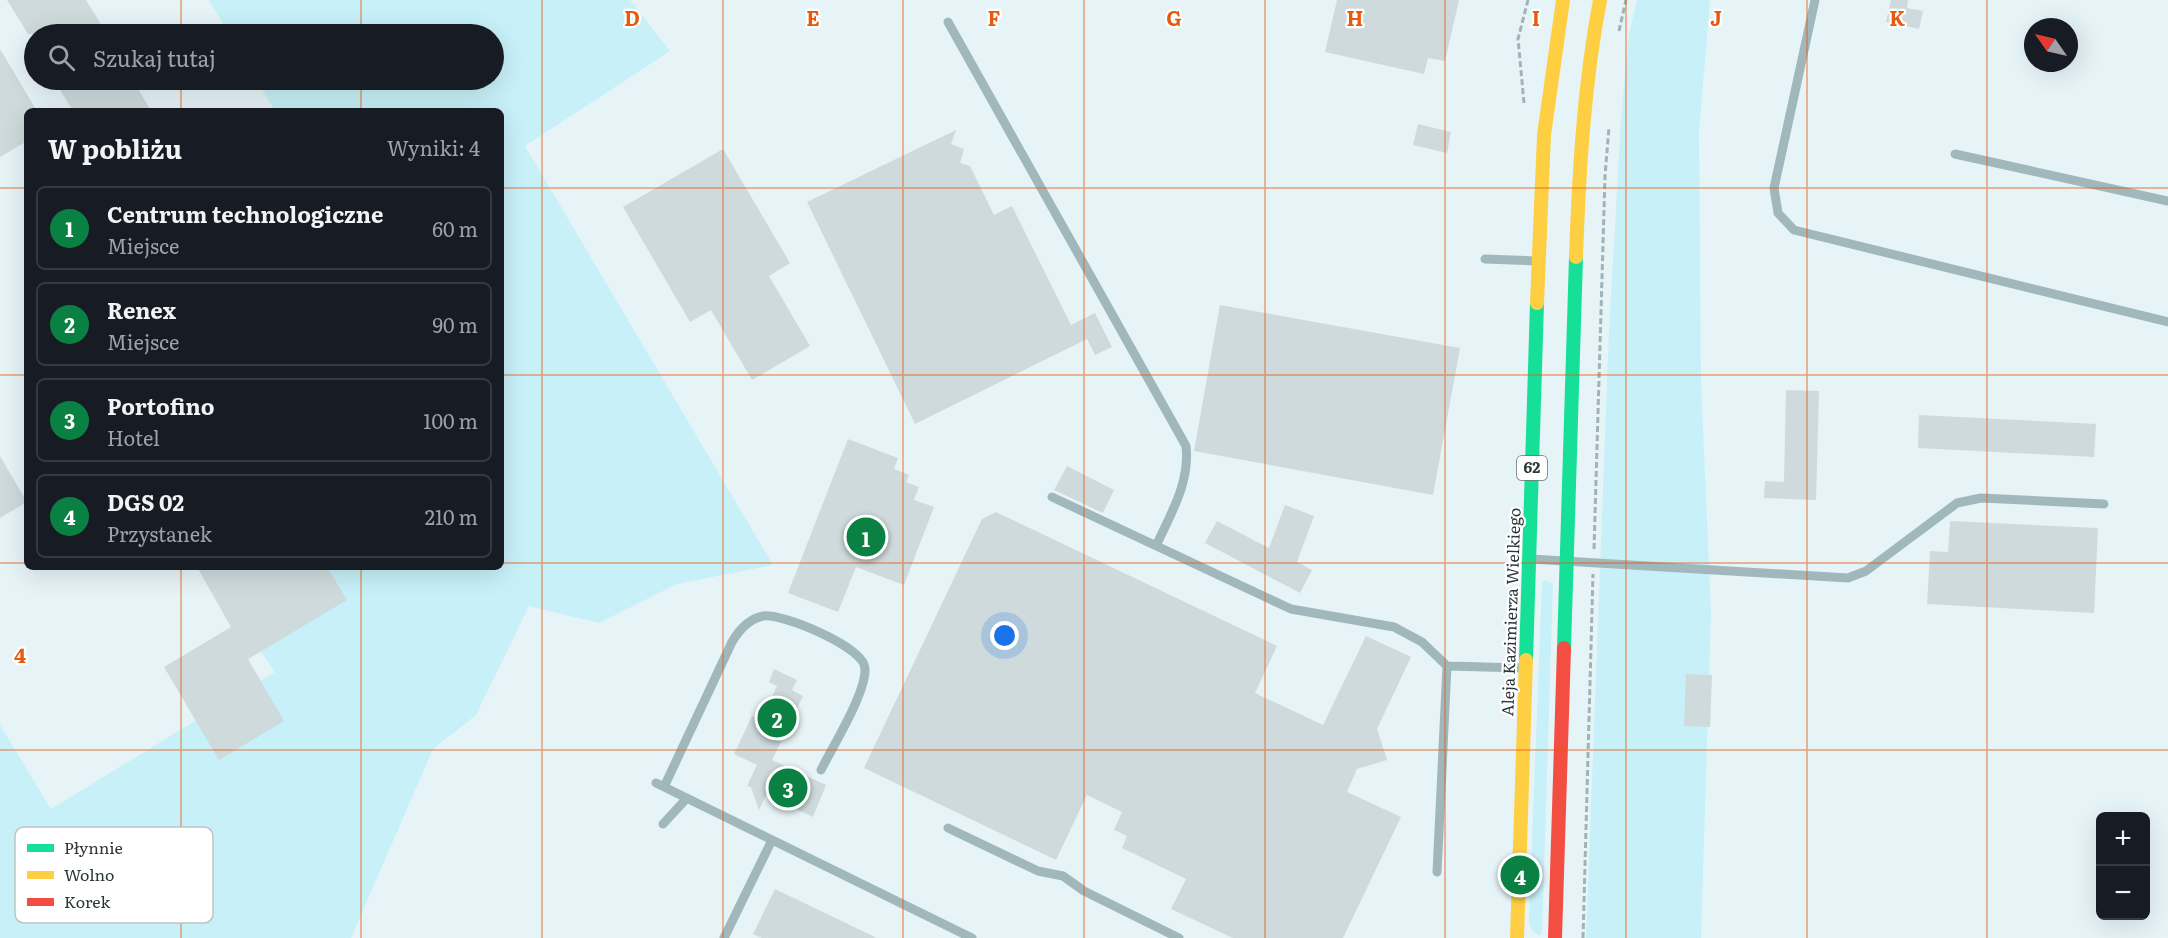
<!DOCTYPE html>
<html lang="pl">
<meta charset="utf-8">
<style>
body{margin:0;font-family:Literata,serif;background:#242831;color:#f1f3f6}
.controls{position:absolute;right:18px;bottom:18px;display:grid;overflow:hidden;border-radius:9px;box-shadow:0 6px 24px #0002}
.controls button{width:54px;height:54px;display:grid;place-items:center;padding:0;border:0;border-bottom:2px solid #363941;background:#171b24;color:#f1f3f6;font:30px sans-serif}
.compass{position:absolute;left:2024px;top:18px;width:54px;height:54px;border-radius:50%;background:#171b24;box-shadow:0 6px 24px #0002;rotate:304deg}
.you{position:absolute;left:1005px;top:636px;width:21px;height:21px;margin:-15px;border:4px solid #fff;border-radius:50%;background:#1a73e8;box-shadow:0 0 0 9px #1a73e833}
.badge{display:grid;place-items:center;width:39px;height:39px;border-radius:50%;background:#0b8043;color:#fff;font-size:20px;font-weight:700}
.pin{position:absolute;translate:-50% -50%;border:3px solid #fff;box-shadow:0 2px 6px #0006}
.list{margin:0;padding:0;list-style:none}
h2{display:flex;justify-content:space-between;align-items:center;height:78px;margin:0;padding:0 24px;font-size:26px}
h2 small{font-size:20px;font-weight:400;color:#9ea1a6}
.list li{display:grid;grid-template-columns:39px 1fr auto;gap:18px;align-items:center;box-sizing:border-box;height:84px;margin:0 12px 12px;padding:0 12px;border:2px solid #363941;border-radius:9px}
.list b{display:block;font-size:22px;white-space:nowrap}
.list p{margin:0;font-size:20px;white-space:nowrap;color:#9ea1a6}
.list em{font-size:20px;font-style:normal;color:#9ea1a6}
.icon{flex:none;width:33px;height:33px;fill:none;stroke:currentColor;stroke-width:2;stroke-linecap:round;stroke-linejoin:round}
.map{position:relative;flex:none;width:2168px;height:938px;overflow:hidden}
.search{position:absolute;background:#171b24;box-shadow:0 6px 24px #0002;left:24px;top:24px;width:480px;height:66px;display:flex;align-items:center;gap:15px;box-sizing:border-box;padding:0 21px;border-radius:33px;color:#9ea1a6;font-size:22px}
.panel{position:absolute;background:#171b24;box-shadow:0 6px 24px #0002;left:24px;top:108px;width:480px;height:462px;border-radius:9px}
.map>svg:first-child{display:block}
.green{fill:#c7f0f8}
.building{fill:#cedadc}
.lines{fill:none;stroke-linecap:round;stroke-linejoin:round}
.path{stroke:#a1b3b7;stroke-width:3;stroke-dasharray:6 3;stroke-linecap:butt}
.lane{stroke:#a0b8bc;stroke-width:9}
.fast{stroke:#16e098;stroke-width:14}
.slow{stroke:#ffcf43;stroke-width:14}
.jam{stroke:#f24e42;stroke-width:14}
.grid{fill:none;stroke:#e8590c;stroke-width:1.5;stroke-opacity:0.55}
.labels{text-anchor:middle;stroke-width:4.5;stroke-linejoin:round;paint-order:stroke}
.shield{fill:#fff;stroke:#6a7274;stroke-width:1.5}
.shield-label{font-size:15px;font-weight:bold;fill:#2a3638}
.street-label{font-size:16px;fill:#2a3638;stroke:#fff}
.key{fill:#fff;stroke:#bfc3c3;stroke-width:1.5}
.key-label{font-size:16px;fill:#2a3638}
.grid-label{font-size:20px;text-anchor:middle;font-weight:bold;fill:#e8590c;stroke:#fff;stroke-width:4.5;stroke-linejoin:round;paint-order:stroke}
</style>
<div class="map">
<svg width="2168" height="938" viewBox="0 0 2168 938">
<rect width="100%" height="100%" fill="#e7f4f7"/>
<!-- green -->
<path class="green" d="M 209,0 L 630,0 L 670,51 L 525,146 L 773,565 L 677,584 L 599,623 L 529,606 L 476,715 L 433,749 L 351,938 L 0,938 L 0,725 L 51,809 L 275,672 L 202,567 L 501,567 L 501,111 L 275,111 L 256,80 L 494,80 L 494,34 L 229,34 Z
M 1637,0 L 1710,0 L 1699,132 L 1701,382 L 1711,612 L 1701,938 L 1586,938 L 1609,331 L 1621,119 L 1629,34 Z
M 1546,580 L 1553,584 L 1542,933 L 1539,935 L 1532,931 L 1529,921 L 1542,582 Z"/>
<!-- building -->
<path class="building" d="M 7,0 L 86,0 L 107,34 L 28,34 Z
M 1337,0 L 1459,0 L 1445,61 L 1428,58 L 1424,74 L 1325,52 Z
M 1891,0 L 1908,0 L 1907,8 L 1923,11 L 1919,29 L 1886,22 Z
M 0,49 L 37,111 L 27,111 L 27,141 L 0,157 Z
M 54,80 L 133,80 L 151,111 L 73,111 Z
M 1418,124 L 1451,132 L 1447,153 L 1413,145 Z
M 956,130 L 951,144 L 964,149 L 960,163 L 970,166 L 994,215 L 1012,206 L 1071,325 L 1095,313 L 1112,347 L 1095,355 L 1087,339 L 915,424 L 807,202 Z
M 723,149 L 790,263 L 769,276 L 810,346 L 752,380 L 711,310 L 690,322 L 623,207 Z
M 1220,305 L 1460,348 L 1433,495 L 1194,451 Z
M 1786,390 L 1819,391 L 1816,500 L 1764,498 L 1765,481 L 1784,482 Z
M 1919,415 L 2096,424 L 2094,457 L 1918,448 Z
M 848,439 L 898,458 L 894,469 L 909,475 L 906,482 L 919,487 L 914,500 L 934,507 L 904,585 L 856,567 L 838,612 L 788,593 Z
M 0,456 L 27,502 L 0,518 Z
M 1067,466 L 1114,490 L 1103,513 L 1054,490 Z
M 1285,505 L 1314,516 L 1297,562 L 1312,570 L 1300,593 L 1205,543 L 1217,521 L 1269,548 Z
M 996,512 L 1277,646 L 1255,693 L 1323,725 L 1366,636 L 1411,657 L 1377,729 L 1387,760 L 1357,769 L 1347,792 L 1401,817 L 1343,938 L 1233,938 L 1171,909 L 1186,879 L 1122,848 L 1127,836 L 1114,830 L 1122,812 L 1087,795 L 1056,860 L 864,768 L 982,519 Z
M 1950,521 L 2098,528 L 2094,613 L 1927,604 L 1930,551 L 1948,552 Z
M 197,567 L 327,567 L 347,600 L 248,659 L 284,721 L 219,760 L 164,667 L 231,627 Z
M 774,669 L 797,680 L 792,690 L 803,696 L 772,760 L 826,785 L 813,817 L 766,795 L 759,810 L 751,787 L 747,786 L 757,765 L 734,754 L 752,716 L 761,720 L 777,686 L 769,682 Z
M 1686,674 L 1712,675 L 1710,727 L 1684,726 Z
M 775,889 L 877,938 L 762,938 L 753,934 Z"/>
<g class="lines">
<!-- path -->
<path class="path" d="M 1619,31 L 1626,0
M 1524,103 L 1518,39 L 1528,0
M 1594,549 L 1605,176 L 1609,127
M 1583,938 L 1593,574"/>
<!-- lane -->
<path class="lane" d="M 1815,0 L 1774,188 L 1778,213 L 1794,230 L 2168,322
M 948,22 L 1186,446 C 1190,483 1171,513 1156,546
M 1955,154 L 2168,201
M 1485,259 L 1536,261
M 1052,497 L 1291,609 L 1394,627 L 1422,642 L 1447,666 L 1437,872
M 1531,559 L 1848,578 L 1866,571 L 1957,503 L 1981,498 L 2104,504
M 1447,666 L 1523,668
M 656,783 L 972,938
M 664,787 L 732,642 C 739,630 749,619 763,616 C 782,613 865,647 865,669 C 866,693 833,746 821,770
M 663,824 L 687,798
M 948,828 L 1038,871 L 1063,876 L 1084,891 L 1179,938
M 724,938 L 772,840"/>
<!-- fast -->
<path class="fast" d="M 1564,648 L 1576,257
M 1526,660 L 1537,303"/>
<!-- slow -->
<path class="slow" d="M 1576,257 C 1579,171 1584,84 1600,0
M 1537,303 L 1544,135 L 1563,0
M 1517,938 L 1526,660"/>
<!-- jam -->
<path class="jam" d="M 1555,938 L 1564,648"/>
</g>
<!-- grid -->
<path class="grid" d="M 181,0 L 181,34M 361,0 L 361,34M 542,0 L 542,938M 723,0 L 723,938M 903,0 L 903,938M 1084,0 L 1084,938M 1265,0 L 1265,938M 1445,0 L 1445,938M 1626,0 L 1626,938M 1807,0 L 1807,938M 1987,0 L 1987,938M 181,80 L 181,111M 361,80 L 361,111M 0,188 L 27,188M 501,188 L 2168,188M 0,375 L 27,375M 501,375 L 2168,375M 0,563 L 27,563M 501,563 L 2168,563M 181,567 L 181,938M 361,567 L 361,938M 0,750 L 2168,750"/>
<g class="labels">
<!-- shield labels -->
<rect class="shield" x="1517" y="456" width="30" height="24" rx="4.5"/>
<g class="shield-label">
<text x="1532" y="473">62</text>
</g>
<!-- street labels -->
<g class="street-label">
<text transform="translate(1511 612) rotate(-88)" y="6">Aleja Kazimierza Wielkiego</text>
</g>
</g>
<!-- legend -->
<rect x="15" y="827" width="198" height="96" rx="9" class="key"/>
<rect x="27" y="844" width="27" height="8" fill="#16e098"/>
<rect x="27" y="871" width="27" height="8" fill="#ffcf43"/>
<rect x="27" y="898" width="27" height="8" fill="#f24e42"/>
<g class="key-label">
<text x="64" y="854">Płynnie</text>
<text x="64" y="881">Wolno</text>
<text x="64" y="908">Korek</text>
</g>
<g class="grid-label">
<text x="632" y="26">D</text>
<text x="813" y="26">E</text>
<text x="994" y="26">F</text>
<text x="1174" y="26">G</text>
<text x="1355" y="26">H</text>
<text x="1536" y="26">I</text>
<text x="1716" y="26">J</text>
<text x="1897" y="26">K</text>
<text x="20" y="663">4</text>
</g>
</svg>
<div class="controls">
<button>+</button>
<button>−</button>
</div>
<svg class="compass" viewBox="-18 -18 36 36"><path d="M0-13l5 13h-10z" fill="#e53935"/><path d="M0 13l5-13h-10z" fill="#9ea1a6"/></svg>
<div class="you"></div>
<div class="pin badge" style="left:866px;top:537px">1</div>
<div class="pin badge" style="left:777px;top:718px">2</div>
<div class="pin badge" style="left:788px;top:788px">3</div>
<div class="pin badge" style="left:1520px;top:875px">4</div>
<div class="search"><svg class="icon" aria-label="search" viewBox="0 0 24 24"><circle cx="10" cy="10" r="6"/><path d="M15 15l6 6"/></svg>Szukaj tutaj</div>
<section class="panel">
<h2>W pobliżu<small>Wyniki: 4</small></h2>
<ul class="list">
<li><span class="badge">1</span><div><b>Centrum technologiczne</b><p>Miejsce</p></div><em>60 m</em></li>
<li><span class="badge">2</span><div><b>Renex</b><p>Miejsce</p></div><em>90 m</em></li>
<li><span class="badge">3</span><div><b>Portofino</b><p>Hotel</p></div><em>100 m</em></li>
<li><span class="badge">4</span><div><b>DGS 02</b><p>Przystanek</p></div><em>210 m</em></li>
</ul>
</section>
</div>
